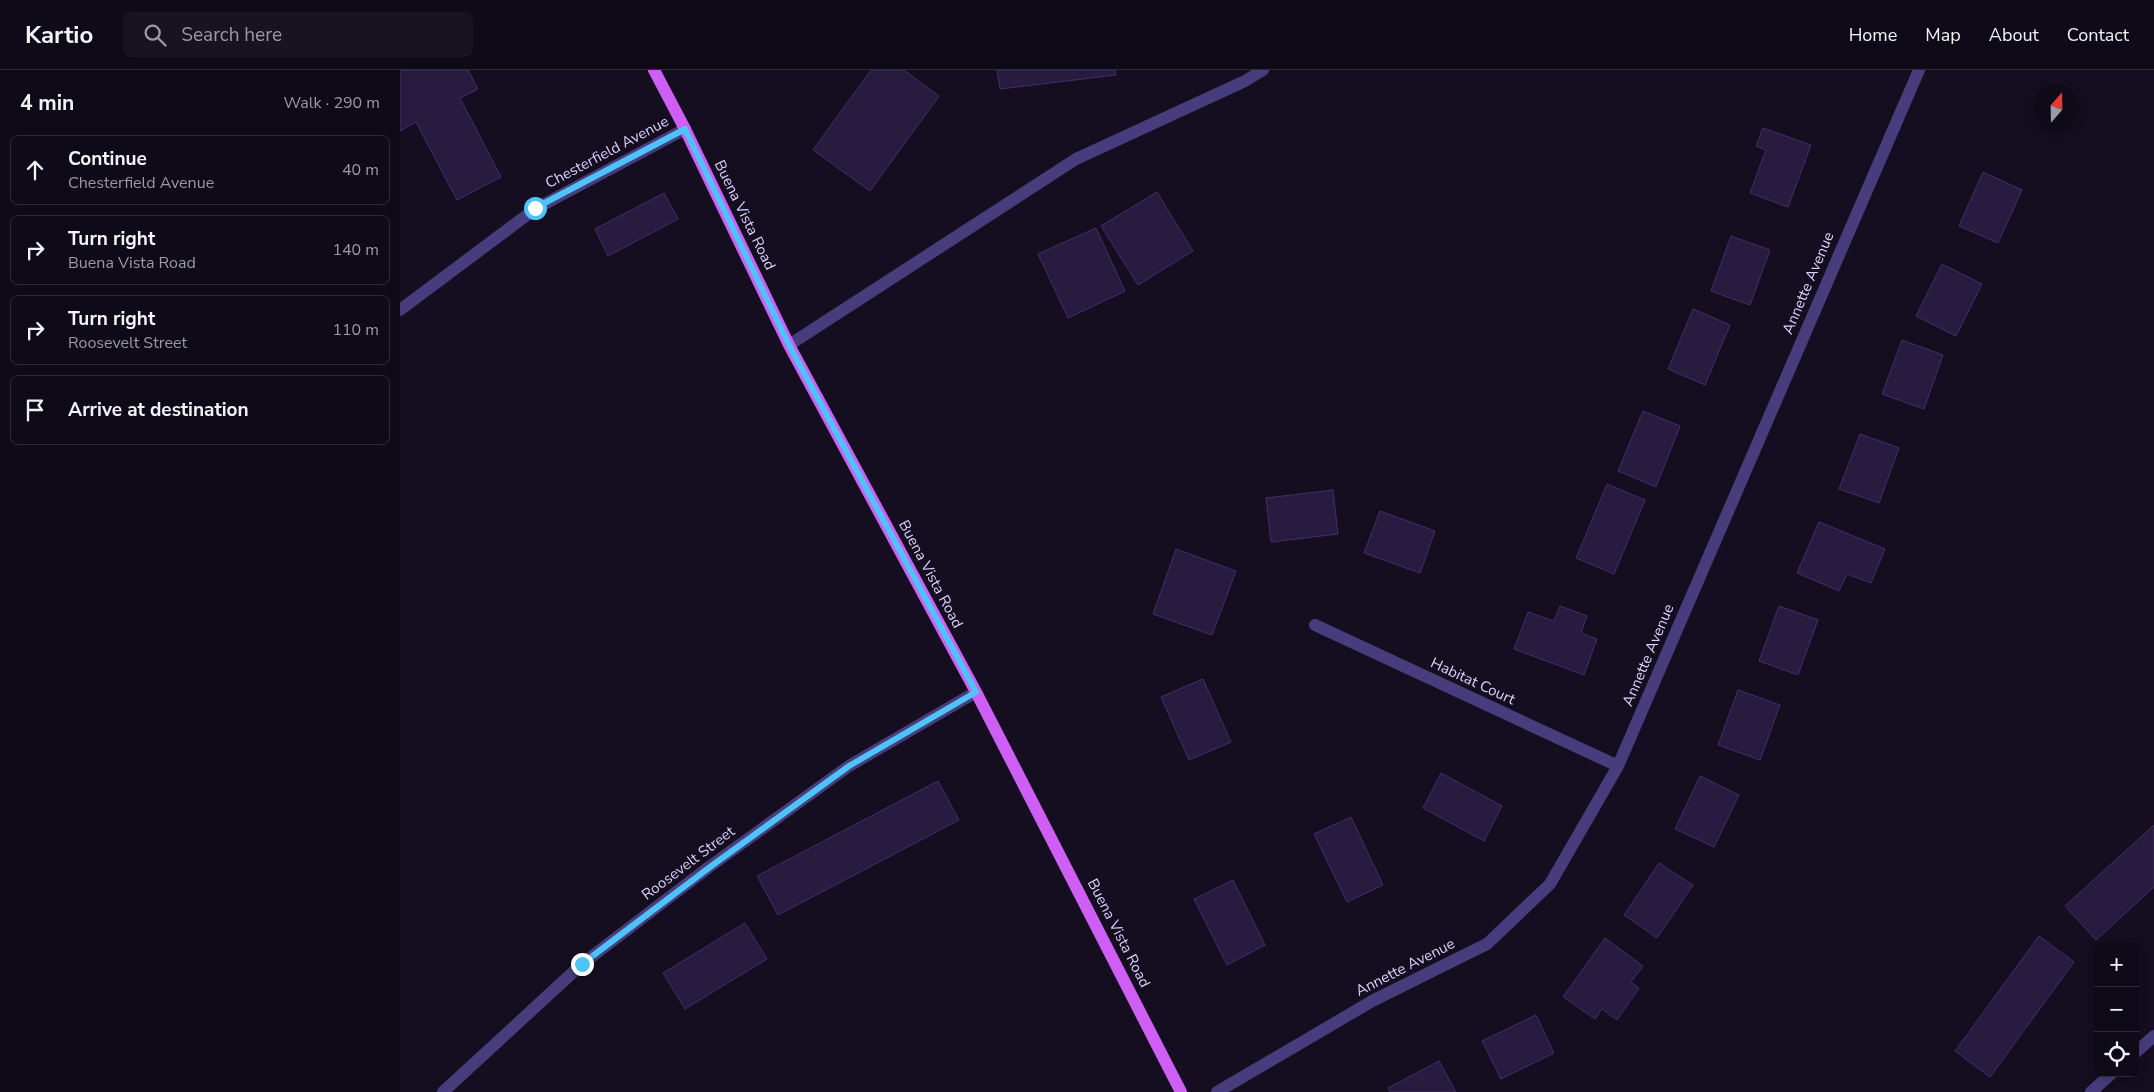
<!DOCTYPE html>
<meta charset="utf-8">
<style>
body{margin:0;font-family:"Nunito Sans",sans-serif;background:#181321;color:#f1f3f6}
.controls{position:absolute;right:15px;bottom:15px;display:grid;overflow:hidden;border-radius:8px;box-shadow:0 2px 12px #0003}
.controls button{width:45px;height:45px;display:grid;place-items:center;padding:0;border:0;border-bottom:1px solid #2f2b37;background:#0f0a18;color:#f1f3f6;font:25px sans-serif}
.compass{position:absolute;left:1634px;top:15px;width:45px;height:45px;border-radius:50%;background:#0f0a18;box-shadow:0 2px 12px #0003;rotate:20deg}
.stop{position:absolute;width:15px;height:15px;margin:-11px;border:4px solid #4fc3f7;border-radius:50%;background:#fff}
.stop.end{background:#4fc3f7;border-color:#fff;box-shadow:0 1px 5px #0008}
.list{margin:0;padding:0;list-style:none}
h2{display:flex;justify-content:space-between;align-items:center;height:65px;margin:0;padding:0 20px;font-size:21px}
h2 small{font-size:16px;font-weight:400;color:#9b9aa2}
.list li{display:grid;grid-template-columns:32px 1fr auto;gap:15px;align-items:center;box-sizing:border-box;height:70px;margin:0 10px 10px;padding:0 10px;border:1px solid #2f2b37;border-radius:8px}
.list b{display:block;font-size:19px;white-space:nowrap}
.list p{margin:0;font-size:16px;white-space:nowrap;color:#9b9aa2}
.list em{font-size:16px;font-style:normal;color:#9b9aa2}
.icon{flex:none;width:28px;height:28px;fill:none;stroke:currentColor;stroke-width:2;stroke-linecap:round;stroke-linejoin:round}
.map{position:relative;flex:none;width:1754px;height:1022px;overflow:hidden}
header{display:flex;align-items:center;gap:30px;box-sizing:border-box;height:70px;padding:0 25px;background:#0f0a18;border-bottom:1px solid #2f2b37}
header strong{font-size:24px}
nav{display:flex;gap:28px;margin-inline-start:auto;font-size:18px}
.search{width:350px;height:45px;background:#181321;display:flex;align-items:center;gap:12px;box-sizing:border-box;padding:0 18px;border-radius:8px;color:#9b9aa2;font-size:19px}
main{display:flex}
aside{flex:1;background:#0f0a18}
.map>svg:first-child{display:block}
.building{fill:#271c40;stroke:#422f6a}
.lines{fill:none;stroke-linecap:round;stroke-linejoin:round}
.minor{stroke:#473d7c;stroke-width:12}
.major{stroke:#cf5ff4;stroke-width:12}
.route{stroke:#4fc3f7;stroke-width:6}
.labels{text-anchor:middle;stroke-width:5;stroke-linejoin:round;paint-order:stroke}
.street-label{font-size:15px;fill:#dbd1fc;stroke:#140e20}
</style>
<header>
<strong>Kartio</strong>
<div class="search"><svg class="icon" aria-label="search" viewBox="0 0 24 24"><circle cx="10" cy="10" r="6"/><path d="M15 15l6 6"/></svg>Search here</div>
<nav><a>Home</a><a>Map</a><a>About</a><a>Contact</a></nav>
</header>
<main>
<aside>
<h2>4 min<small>Walk · 290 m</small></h2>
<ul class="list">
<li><svg class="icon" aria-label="ahead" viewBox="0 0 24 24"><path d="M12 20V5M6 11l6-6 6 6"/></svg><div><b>Continue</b><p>Chesterfield Avenue</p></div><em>40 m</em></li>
<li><svg class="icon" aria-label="right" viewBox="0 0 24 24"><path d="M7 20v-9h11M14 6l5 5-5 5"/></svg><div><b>Turn right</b><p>Buena Vista Road</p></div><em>140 m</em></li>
<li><svg class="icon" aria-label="right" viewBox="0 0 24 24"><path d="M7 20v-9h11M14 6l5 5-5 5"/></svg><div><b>Turn right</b><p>Roosevelt Street</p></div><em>110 m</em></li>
<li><svg class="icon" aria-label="arrive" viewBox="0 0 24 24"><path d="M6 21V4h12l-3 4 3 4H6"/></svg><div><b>Arrive at destination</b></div></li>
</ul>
</aside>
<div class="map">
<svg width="1754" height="1022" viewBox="0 0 1754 1022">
<rect width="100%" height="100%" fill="#140e20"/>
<!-- building -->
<path class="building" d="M 0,0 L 68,0 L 78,19 L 60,28 L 101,107 L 57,130 L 16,52 L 0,61 Z
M 471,0 L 504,0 L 539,26 L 470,121 L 413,80 Z
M 597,0 L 715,0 L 716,5 L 600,19 Z
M 1363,58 L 1411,75 L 1388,137 L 1350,123 L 1366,80 L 1356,76 Z
M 1583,102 L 1622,120 L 1598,173 L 1559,156 Z
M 757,122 L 793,181 L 738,215 L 701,156 Z
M 264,123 L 278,149 L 208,186 L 195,159 Z
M 696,158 L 725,221 L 668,248 L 638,184 Z
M 1331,166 L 1370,180 L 1350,235 L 1311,221 Z
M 1542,194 L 1582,214 L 1556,266 L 1516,246 Z
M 1293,239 L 1330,255 L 1305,315 L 1268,299 Z
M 1502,270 L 1543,285 L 1524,339 L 1482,324 Z
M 1243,341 L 1280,356 L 1256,417 L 1218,401 Z
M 1460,364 L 1499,378 L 1479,433 L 1439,419 Z
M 1207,414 L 1245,430 L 1214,504 L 1176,488 Z
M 933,420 L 938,464 L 871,472 L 866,428 Z
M 980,441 L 1035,461 L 1020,503 L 964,483 Z
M 1419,452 L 1485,479 L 1471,513 L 1447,504 L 1439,521 L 1397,503 Z
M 776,479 L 836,501 L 812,565 L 753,544 Z
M 1160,536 L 1187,546 L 1181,563 L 1197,569 L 1184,605 L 1114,579 L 1128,542 L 1154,551 Z
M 1379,536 L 1418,550 L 1398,605 L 1359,591 Z
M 803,609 L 831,672 L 789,690 L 761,627 Z
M 1338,620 L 1380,635 L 1360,690 L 1318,675 Z
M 1041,703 L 1102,736 L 1084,771 L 1023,738 Z
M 1300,706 L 1339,725 L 1314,777 L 1275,759 Z
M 538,711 L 559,750 L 378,845 L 357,806 Z
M 951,747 L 983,815 L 947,832 L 914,764 Z
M 1754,755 L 1754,817 L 1696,870 L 1665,836 Z
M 1259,793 L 1293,815 L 1257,868 L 1224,845 Z
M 833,810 L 865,875 L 827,895 L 794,829 Z
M 345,853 L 367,889 L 285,939 L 263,903 Z
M 1639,866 L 1674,892 L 1590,1007 L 1555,981 Z
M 1205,868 L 1243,896 L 1231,912 L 1239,918 L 1217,950 L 1202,939 L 1195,949 L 1163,927 Z
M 1136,945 L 1154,983 L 1101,1009 L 1082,971 Z
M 1039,991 L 1056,1022 L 990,1022 L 988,1018 Z"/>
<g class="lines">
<!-- minor -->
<path class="minor" d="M 0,240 L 135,139 L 285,59
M 389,275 L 676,89 L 845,11 L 863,0
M 915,555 L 1218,696
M 1735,983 L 1754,966
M 43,1022 L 182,894 L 309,797 L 449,696 L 576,622
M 817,1022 L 974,930 L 1087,874 L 1150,814 L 1218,696 L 1519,0
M 1691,1022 L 1712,1003"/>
<!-- major -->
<path class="major" d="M 254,0 L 285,59 L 389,275 L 576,622 L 781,1022"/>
</g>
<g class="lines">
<!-- route -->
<path class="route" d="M 135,138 L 285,59 L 389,275 L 576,622 L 449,696 L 310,797 L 182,894"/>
</g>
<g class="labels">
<!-- street labels -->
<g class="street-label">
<text transform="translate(207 82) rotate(-28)" y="5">Chesterfield Avenue</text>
<text transform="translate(345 145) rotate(64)" y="5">Buena Vista Road</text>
<text transform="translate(1408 213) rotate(-67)" y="5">Annette Avenue</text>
<text transform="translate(531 504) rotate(62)" y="5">Buena Vista Road</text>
<text transform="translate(1248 585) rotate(-67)" y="5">Annette Avenue</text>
<text transform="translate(1073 611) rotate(25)" y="5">Habitat Court</text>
<text transform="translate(288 793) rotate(-37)" y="5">Roosevelt Street</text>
<text transform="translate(719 863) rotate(63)" y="5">Buena Vista Road</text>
<text transform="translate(1005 897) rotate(-27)" y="5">Annette Avenue</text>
</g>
</g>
</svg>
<div class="controls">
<button>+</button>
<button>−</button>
<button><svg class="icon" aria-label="locate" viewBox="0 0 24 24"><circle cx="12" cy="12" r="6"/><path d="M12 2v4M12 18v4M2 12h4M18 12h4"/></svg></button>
</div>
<svg class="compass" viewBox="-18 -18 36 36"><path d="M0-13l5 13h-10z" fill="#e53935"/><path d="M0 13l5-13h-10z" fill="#9b9aa2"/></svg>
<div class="stop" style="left:135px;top:138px"></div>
<div class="stop end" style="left:182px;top:894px"></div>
</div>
</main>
